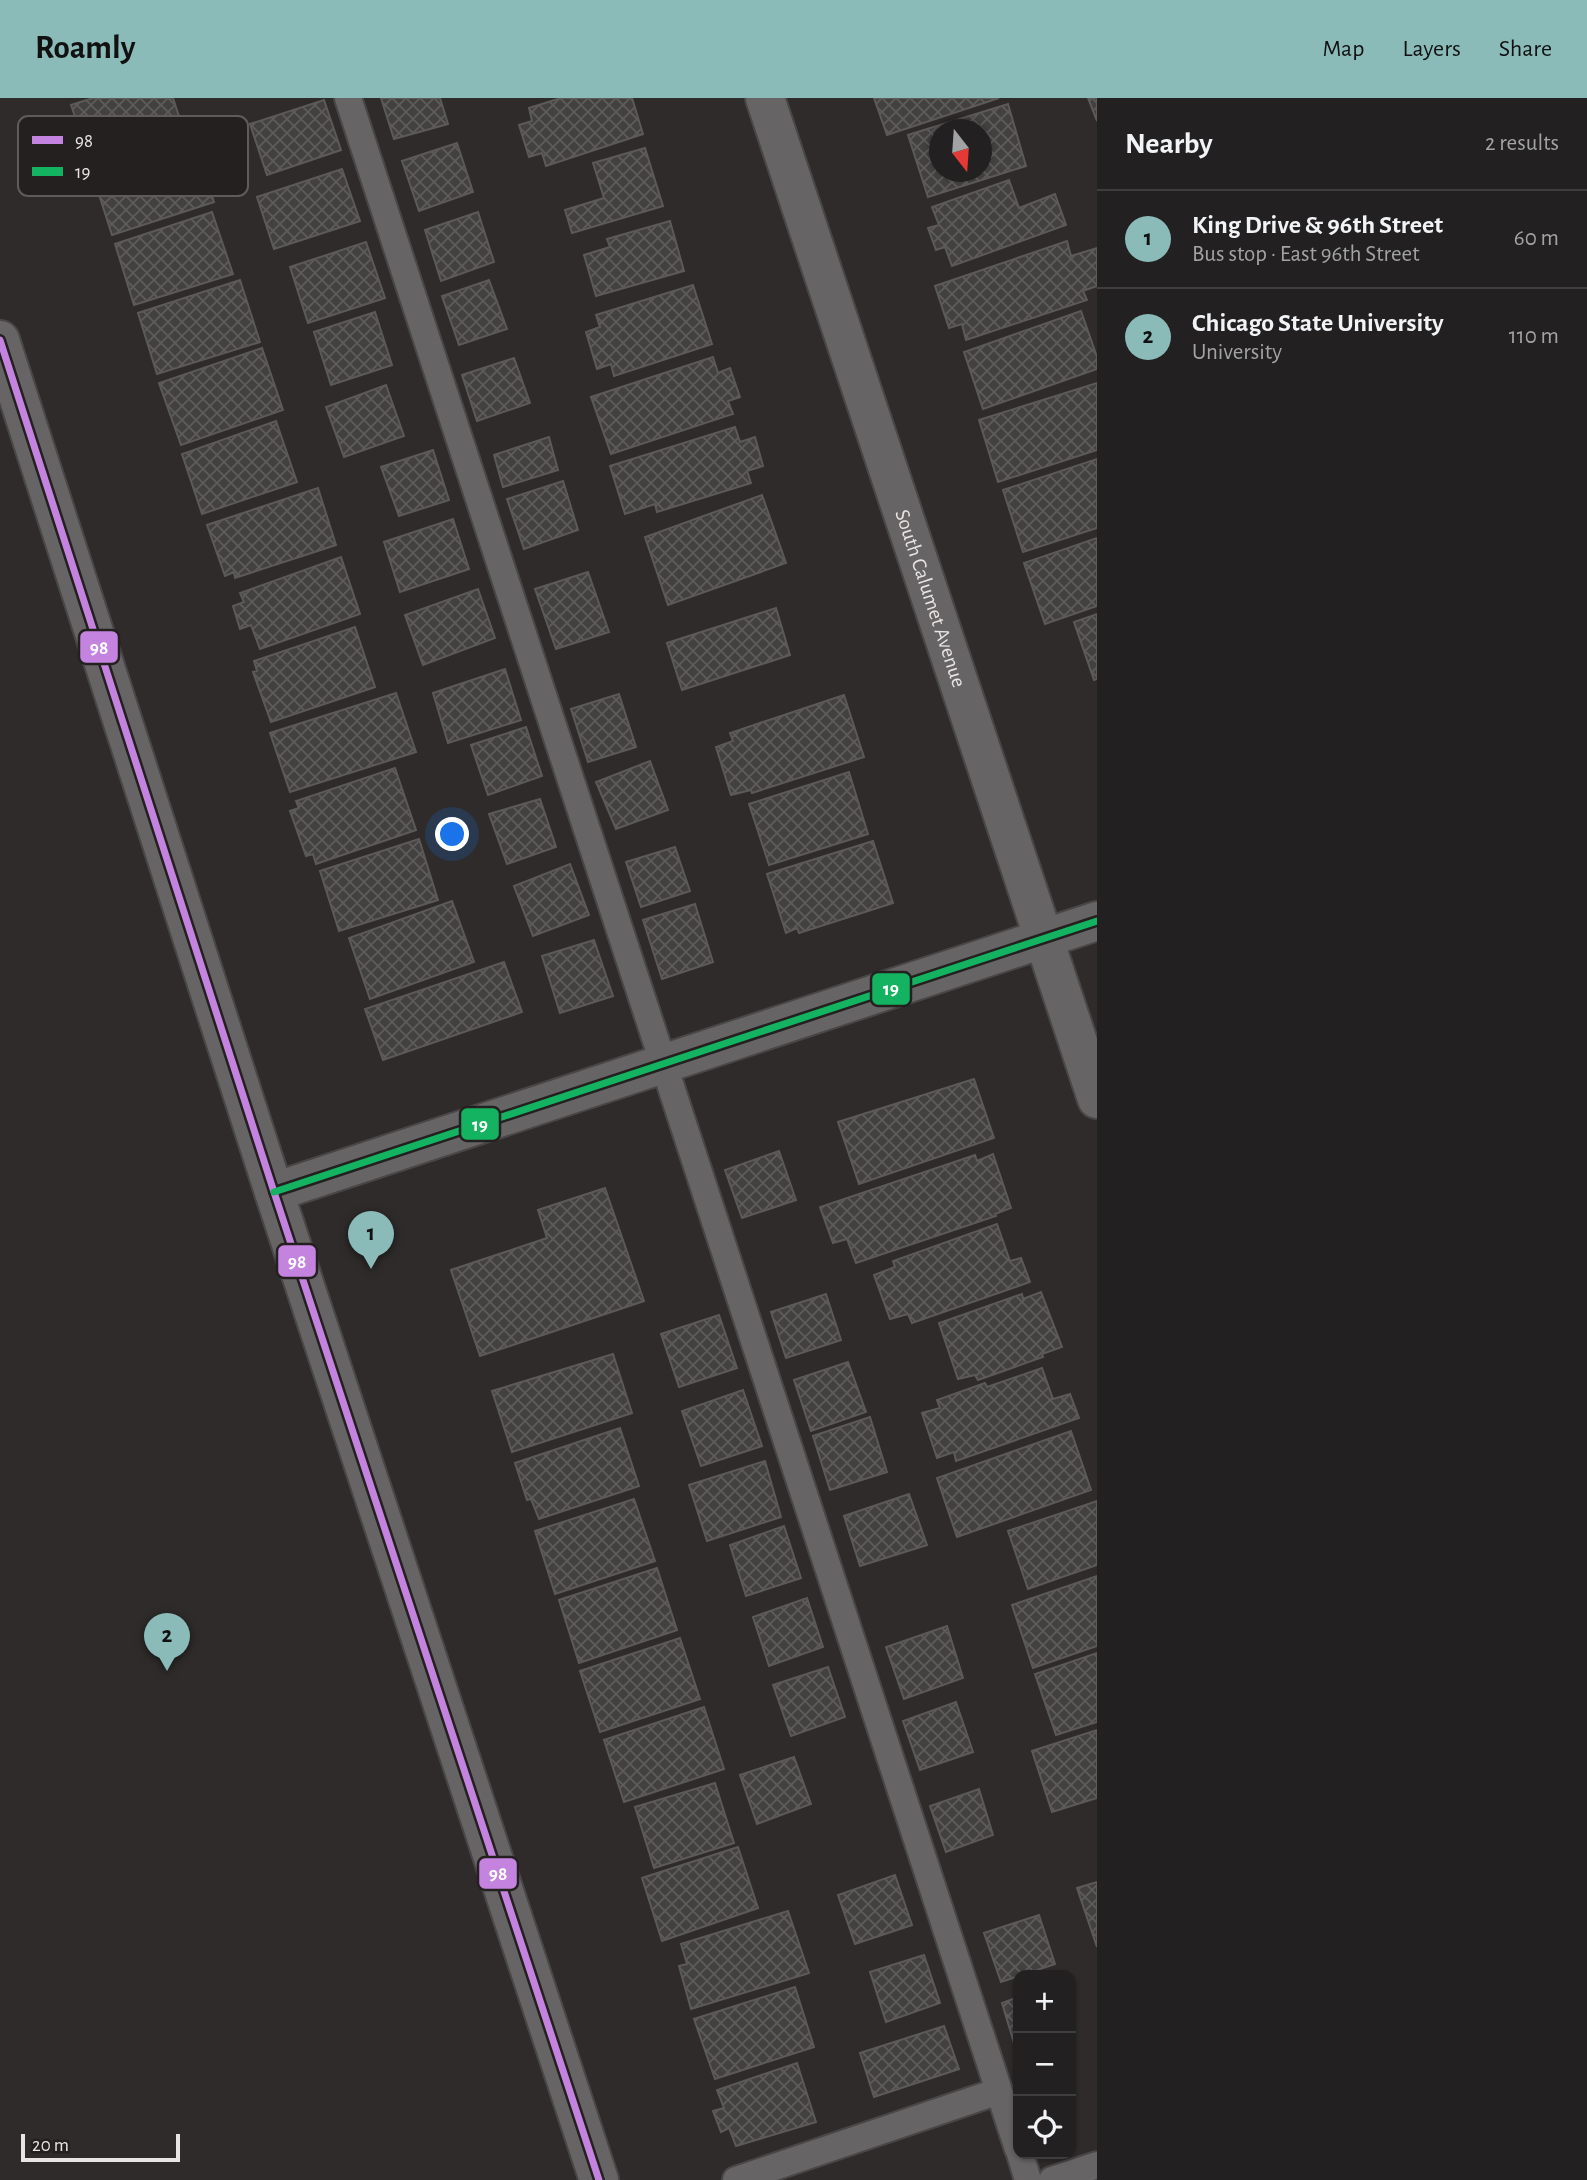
<!DOCTYPE html>
<meta charset="utf-8">
<style>
body{margin:0;font-family:"Alegreya Sans",sans-serif;background:#2e2d2d;color:#f1f3f6}
.controls{position:absolute;right:21px;bottom:21px;display:grid;overflow:hidden;border-radius:14px;box-shadow:0 2px 5px #0004}
.controls button{width:63px;height:63px;display:grid;place-items:center;padding:0;border:0;border-bottom:2px solid #3f3e3e;background:#222020;color:#f1f3f6;font:35px sans-serif}
.compass{position:absolute;left:929px;top:21px;width:63px;height:63px;border-radius:50%;background:#222020;box-shadow:0 2px 5px #0004;rotate:163deg}
.scale{position:absolute;left:21px;bottom:18px;width:159px;box-sizing:border-box;padding-left:7px;border:4px solid #e8e5e4;border-top:0;font-size:19px;line-height:24px;white-space:nowrap;color:#e8e5e4;-webkit-text-stroke:5px #252020;paint-order:stroke}
.you{position:absolute;left:453px;top:737px;width:24px;height:24px;margin:-18px;border:5px solid #fff;border-radius:50%;background:#1a73e8;box-shadow:0 0 0 10px #1a73e833}
.badge{display:grid;place-items:center;width:46px;height:46px;border-radius:50%;background:#8bbbb9;color:#111;font-size:23px;font-weight:700}
.pin{position:absolute;translate:-50% -58px;filter:drop-shadow(0 2px 4px #0008)}
.pin::after{content:'';position:absolute;top:37px;width:24px;height:21px;background:inherit;clip-path:polygon(0 0,100% 0,50% 100%)}
.list{margin:0;padding:0;list-style:none}
h2{display:flex;justify-content:space-between;align-items:center;height:91px;margin:0;padding:0 28px;font-size:30px}
h2 small{font-size:23px;font-weight:400;color:#a2a3a5}
.list li{display:grid;grid-template-columns:46px 1fr auto;gap:21px;align-items:center;box-sizing:border-box;height:98px;padding:0 28px;border-top:2px solid #3f3e3e}
.list b{display:block;font-size:26px;white-space:nowrap}
.list p{margin:0;font-size:23px;white-space:nowrap;color:#a2a3a5}
.list em{font-size:23px;font-style:normal;color:#a2a3a5}
.icon{flex:none;width:38px;height:38px;fill:none;stroke:currentColor;stroke-width:2;stroke-linecap:round;stroke-linejoin:round}
.map{position:relative;flex:none;width:1097px;height:2082px;overflow:hidden}
header{display:flex;align-items:center;gap:42px;box-sizing:border-box;height:98px;padding:0 35px;background:#8bbbb9;color:#111}
header strong{font-size:33px}
nav{display:flex;gap:38px;margin-inline-start:auto;font-size:24px}
main{display:flex}
aside{flex:1;background:#222020}
.map>svg:first-child{display:block}
.building{fill:url(#building-cross-hatch);stroke:#5c5a59;stroke-width:2;fill-rule:evenodd}
.lines{fill:none;stroke-linecap:round;stroke-linejoin:round}
.service-casing{stroke:#484646;stroke-width:30}
.minor-casing{stroke:#484646;stroke-width:42}
.tertiary-casing{stroke:#484646;stroke-width:42}
.service{stroke:#666464;stroke-width:26}
.minor{stroke:#666464;stroke-width:38}
.tertiary{stroke:#666464;stroke-width:38}
.bus-1-casing{stroke:#252020;stroke-width:12}
.bus-2-casing{stroke:#252020;stroke-width:12}
.bus-1{stroke:#c483df;stroke-width:7}
.bus-2{stroke:#13b361;stroke-width:7}
.labels{text-anchor:middle;stroke-width:7;stroke-linejoin:round;paint-order:stroke}
.street-label{font-size:21px;fill:#e8e5e4;stroke:#252020}
.key{fill:#252020;stroke:#605b5b;stroke-width:2}
.key-label{font-size:19px;fill:#e8e5e4}
.line-badge{stroke:#252020;stroke-width:2.5}
.badge-label{font-size:19px;text-anchor:middle;font-weight:bold;fill:#fff}
</style>
<header>
<strong>Roamly</strong>
<nav><a>Map</a><a>Layers</a><a>Share</a></nav>
</header>
<main>
<div class="map">
<svg width="1097" height="2082" viewBox="0 0 1097 2082">
<defs>
<pattern id="building-cross-hatch" width="8" height="8" patternUnits="userSpaceOnUse" patternTransform="scale(1.75)"><rect width="8" height="8" fill="#434040"/><path d="M0 0l8 8M0 8l8-8" fill="none" stroke="#5e5b5b"/></pattern>
</defs>
<rect width="100%" height="100%" fill="#2e2b2a"/>
<!-- building -->
<path class="building" d="M 93,0 L 173,0 L 185,37 L 92,68 L 71,7 Z
M 381,0 L 440,0 L 448,26 L 394,41 Z
M 561,0 L 632,0 L 643,36 L 546,68 L 542,55 L 529,59 L 519,27 L 532,23 L 529,10 Z
M 874,0 L 999,0 L 887,37 Z
M 1088,0 L 1097,0 L 1097,23 Z
M 324,2 L 341,52 L 267,77 L 250,26 Z
M 1008,6 L 1026,68 L 928,99 L 908,37 ZM 940,32 L 982,32 L 982,74 L 940,74 Z
M 193,42 L 214,104 L 112,137 L 92,75 Z
M 457,45 L 473,94 L 419,113 L 402,63 Z
M 645,50 L 663,108 L 572,135 L 565,112 L 604,100 L 593,65 Z
M 342,71 L 360,123 L 274,151 L 257,99 Z
M 1009,82 L 1019,110 L 1055,96 L 1066,127 L 952,168 L 945,149 L 936,152 L 928,130 L 939,127 L 932,109 Z
M 212,114 L 233,176 L 134,207 L 115,146 Z
M 478,114 L 494,164 L 441,183 L 425,132 Z
M 670,123 L 684,173 L 596,198 L 584,157 L 610,149 L 607,141 Z
M 1067,143 L 1071,158 L 1097,150 L 1097,188 L 1083,193 L 1087,202 L 966,242 L 962,226 L 949,230 L 935,188 Z
M 366,144 L 385,200 L 308,225 L 290,169 Z
M 240,182 L 260,244 L 157,276 L 138,215 Z
M 489,182 L 507,231 L 459,247 L 442,198 Z
M 693,187 L 712,246 L 614,278 L 611,266 L 597,271 L 586,234 L 600,229 L 596,217 Z
M 1081,213 L 1097,259 L 1097,271 L 983,311 L 964,254 Z
M 375,214 L 392,267 L 331,287 L 314,234 Z
M 262,250 L 283,312 L 181,347 L 159,285 Z
M 713,259 L 718,275 L 730,270 L 740,299 L 728,303 L 733,316 L 611,356 L 591,299 Z
M 514,260 L 530,305 L 477,323 L 462,277 Z
M 1097,285 L 1097,352 L 998,384 L 979,322 Z
M 386,287 L 404,338 L 344,359 L 326,309 Z
M 276,323 L 297,384 L 202,416 L 182,356 Z
M 735,329 L 740,344 L 755,339 L 763,368 L 747,373 L 751,385 L 657,414 L 655,406 L 625,416 L 610,368 Z
M 549,339 L 558,372 L 503,389 L 494,357 Z
M 433,352 L 449,402 L 399,418 L 381,369 Z
M 1097,361 L 1097,430 L 1023,454 L 1003,392 Z
M 563,383 L 578,432 L 524,451 L 507,401 Z
M 318,390 L 336,447 L 235,480 L 234,474 L 225,478 L 207,427 Z
M 762,397 L 786,465 L 668,507 L 645,439 Z
M 453,421 L 469,471 L 400,494 L 384,444 Z
M 1097,440 L 1097,508 L 1045,526 L 1024,465 Z
M 341,459 L 360,516 L 260,551 L 251,527 L 240,531 L 233,508 L 244,504 L 240,495 Z
M 588,474 L 609,534 L 556,551 L 535,491 Z
M 478,491 L 495,540 L 423,567 L 405,517 Z
M 776,510 L 790,557 L 682,592 L 667,545 Z
M 1097,516 L 1097,581 L 1094,582 L 1074,524 Z
M 355,529 L 375,589 L 271,624 L 253,574 L 257,573 L 254,563 Z
M 505,571 L 521,622 L 448,645 L 433,595 Z
M 396,595 L 416,654 L 290,694 L 270,635 Z
M 619,596 L 636,649 L 588,664 L 571,611 Z
M 844,597 L 864,659 L 752,695 L 751,692 L 731,697 L 716,649 L 733,643 L 730,635 Z
M 526,629 L 542,678 L 488,697 L 471,647 Z
M 650,663 L 668,712 L 616,731 L 596,684 Z
M 395,670 L 416,732 L 316,766 L 313,756 L 306,758 L 290,713 L 299,710 L 296,703 Z
M 849,674 L 868,736 L 769,767 L 749,706 Z
M 540,701 L 556,749 L 507,766 L 489,716 Z
M 419,741 L 438,802 L 339,833 L 320,773 Z
M 873,743 L 893,805 L 799,835 L 797,830 L 786,835 L 767,776 Z
M 675,749 L 690,793 L 641,809 L 626,764 Z
M 570,766 L 589,817 L 533,838 L 514,788 Z
M 452,803 L 474,864 L 370,901 L 349,840 Z
M 695,806 L 713,864 L 662,881 L 643,822 Z
M 594,842 L 613,898 L 560,915 L 542,858 Z
M 504,864 L 522,914 L 383,962 L 365,911 Z
M 974,981 L 994,1040 L 859,1086 L 838,1024 Z
M 779,1053 L 796,1102 L 742,1120 L 725,1072 Z
M 993,1056 L 1011,1110 L 995,1116 L 996,1118 L 856,1165 L 847,1141 L 833,1145 L 820,1109 L 975,1057 L 977,1063 Z
M 605,1090 L 644,1203 L 480,1258 L 451,1172 L 547,1140 L 538,1112 Z
M 997,1126 L 1010,1163 L 1021,1160 L 1030,1184 L 912,1225 L 908,1216 L 890,1221 L 874,1177 L 895,1169 L 893,1163 Z
M 1041,1194 L 1062,1249 L 1042,1256 L 1043,1259 L 978,1282 L 975,1277 L 958,1281 L 939,1225 L 1022,1196 L 1023,1201 Z
M 826,1196 L 841,1242 L 786,1260 L 771,1214 Z
M 719,1217 L 737,1270 L 679,1289 L 661,1236 Z
M 613,1256 L 632,1315 L 512,1354 L 492,1293 Z
M 848,1264 L 866,1314 L 811,1333 L 794,1282 Z
M 1042,1270 L 1053,1301 L 1070,1296 L 1079,1320 L 956,1363 L 954,1354 L 937,1360 L 922,1315 L 940,1310 L 937,1302 L 985,1285 L 987,1289 Z
M 743,1292 L 762,1348 L 701,1368 L 682,1313 Z
M 870,1319 L 887,1374 L 830,1392 L 813,1338 Z
M 620,1330 L 639,1388 L 539,1421 L 531,1401 L 527,1402 L 515,1365 Z
M 1071,1333 L 1091,1392 L 957,1439 L 937,1380 Z
M 765,1363 L 781,1419 L 707,1443 L 689,1387 Z
M 909,1396 L 927,1447 L 860,1468 L 844,1418 Z
M 634,1401 L 655,1463 L 555,1496 L 535,1433 Z
M 1097,1403 L 1097,1467 L 1028,1491 L 1008,1433 Z
M 784,1428 L 801,1480 L 746,1498 L 730,1447 Z
M 657,1470 L 677,1532 L 579,1565 L 559,1502 Z
M 1097,1478 L 1097,1548 L 1033,1570 L 1012,1507 Z
M 807,1500 L 823,1549 L 769,1568 L 753,1519 Z
M 947,1528 L 963,1580 L 904,1601 L 886,1549 Z
M 680,1540 L 700,1601 L 600,1634 L 580,1573 Z
M 1097,1555 L 1097,1624 L 1056,1637 L 1035,1576 Z
M 828,1569 L 845,1619 L 791,1638 L 773,1587 Z
M 956,1604 L 973,1654 L 920,1672 L 903,1623 Z
M 704,1609 L 724,1671 L 624,1704 L 604,1642 Z
M 1097,1632 L 1097,1700 L 1052,1714 L 1032,1653 Z
M 794,1659 L 811,1706 L 757,1726 L 740,1677 Z
M 715,1685 L 734,1745 L 654,1770 L 635,1709 Z
M 979,1691 L 993,1737 L 946,1754 L 930,1708 Z
M 738,1749 L 758,1810 L 662,1843 L 642,1780 Z
M 895,1777 L 912,1827 L 855,1846 L 838,1797 Z
M 1097,1784 L 1097,1849 L 1077,1790 Z
M 788,1813 L 809,1875 L 691,1911 L 679,1868 L 687,1866 L 681,1846 Z
M 1039,1817 L 1055,1866 L 1001,1884 L 984,1835 Z
M 924,1857 L 940,1905 L 886,1924 L 870,1874 Z
M 795,1889 L 814,1949 L 715,1981 L 694,1921 Z
M 1018,1899 L 1018,1954 L 1017,1955 L 1002,1905 Z
M 944,1928 L 959,1971 L 874,1999 L 860,1955 Z
M 797,1965 L 816,2024 L 736,2048 L 729,2030 L 721,2034 L 713,2013 L 724,2010 L 717,1992 Z"/>
<g class="lines">
<defs>
<path id="service" d="M 348,0 L 1018,2051
M 1020,2056 L 1028,2082
M 736,2082 L 999,1993
M 1052,2082 L 1097,2067"/>
<g id="minor">
<path id="s1" d="M 765,0 L 1097,1001"/>
<path d="M 274,1094 L 1097,823"/>
</g>
<path id="tertiary" d="M 0,242 L 274,1094 L 599,2082"/>
</defs>
<!-- service casing -->
<use href="#service" class="service-casing"/>
<!-- minor casing -->
<use href="#minor" class="minor-casing"/>
<!-- tertiary casing -->
<use href="#tertiary" class="tertiary-casing"/>
<!-- service -->
<use href="#service" class="service"/>
<!-- minor -->
<use href="#minor" class="minor"/>
<!-- tertiary -->
<use href="#tertiary" class="tertiary"/>
<defs>
<path id="bus-1" d="M 0,242 L 274,1094 L 599,2082"/>
<path id="bus-2" d="M 274,1094 L 1097,823"/>
</defs>
<!-- bus-1 casing -->
<use href="#bus-1" class="bus-1-casing"/>
<!-- bus-2 casing -->
<use href="#bus-2" class="bus-2-casing"/>
<!-- bus-1 -->
<use href="#bus-1" class="bus-1"/>
<!-- bus-2 -->
<use href="#bus-2" class="bus-2"/>
</g>
<g class="labels">
<!-- street labels -->
<g class="street-label">
<text dy="7" stroke="none"><textPath href="#s1" startOffset="527">South Calumet Avenue</textPath></text>
</g>
</g>
<!-- legend -->
<rect x="18" y="18" width="230" height="80" rx="10" class="key"/>
<rect x="32" y="38" width="31" height="8" fill="#c483df"/>
<rect x="32" y="69" width="31" height="9" fill="#13b361"/>
<g class="key-label">
<text x="75" y="49">98</text>
<text x="75" y="80">19</text>
</g>
<g class="line-badge">
<rect x="79" y="532" width="40" height="34" rx="7" fill="#c483df"/>
<rect x="871" y="874" width="40" height="34" rx="7" fill="#13b361"/>
<rect x="460" y="1009" width="40" height="34" rx="7" fill="#13b361"/>
<rect x="277" y="1146" width="40" height="34" rx="7" fill="#c483df"/>
<rect x="478" y="1759" width="40" height="33" rx="7" fill="#c483df"/>
</g>
<g class="badge-label">
<text x="99" y="556">98</text>
<text x="891" y="897">19</text>
<text x="480" y="1033">19</text>
<text x="297" y="1170">98</text>
<text x="498" y="1782">98</text>
</g>
</svg>
<div class="controls">
<button>+</button>
<button>−</button>
<button><svg class="icon" aria-label="locate" viewBox="0 0 24 24"><circle cx="12" cy="12" r="6"/><path d="M12 2v4M12 18v4M2 12h4M18 12h4"/></svg></button>
</div>
<svg class="compass" viewBox="-18 -18 36 36"><path d="M0-13l5 13h-10z" fill="#e53935"/><path d="M0 13l5-13h-10z" fill="#a2a3a5"/></svg>
<div class="scale">20 m</div>
<div class="you"></div>
<div class="pin badge" style="left:371px;top:1171px">1</div>
<div class="pin badge" style="left:167px;top:1573px">2</div>
</div>
<aside>
<h2>Nearby<small>2 results</small></h2>
<ul class="list">
<li><span class="badge">1</span><div><b>King Drive &amp; 96th Street</b><p>Bus stop · East 96th Street</p></div><em>60 m</em></li>
<li><span class="badge">2</span><div><b>Chicago State University</b><p>University</p></div><em>110 m</em></li>
</ul>
</aside>
</main>
